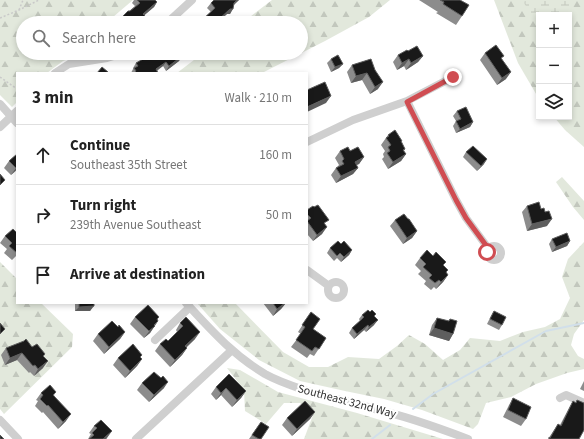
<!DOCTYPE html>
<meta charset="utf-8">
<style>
body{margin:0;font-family:"Source Sans 3",sans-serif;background:#f2f2f2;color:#222}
.controls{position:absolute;right:12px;top:12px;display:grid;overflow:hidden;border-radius:0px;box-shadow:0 2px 6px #0003}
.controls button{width:36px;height:36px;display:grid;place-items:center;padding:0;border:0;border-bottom:1px solid #e0e0e0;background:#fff;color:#222;font:20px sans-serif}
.stop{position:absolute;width:12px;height:12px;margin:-9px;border:3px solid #d04d52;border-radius:50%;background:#fff}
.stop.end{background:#d04d52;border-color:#fff;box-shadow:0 1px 4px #0008}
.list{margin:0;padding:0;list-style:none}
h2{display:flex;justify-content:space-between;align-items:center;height:52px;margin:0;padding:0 16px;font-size:17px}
h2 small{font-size:13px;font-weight:400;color:#767676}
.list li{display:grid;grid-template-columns:26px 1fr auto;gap:12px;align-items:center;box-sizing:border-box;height:60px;padding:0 16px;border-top:1px solid #e0e0e0}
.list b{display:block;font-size:15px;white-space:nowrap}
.list p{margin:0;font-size:13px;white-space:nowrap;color:#767676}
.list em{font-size:13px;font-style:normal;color:#767676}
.icon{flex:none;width:22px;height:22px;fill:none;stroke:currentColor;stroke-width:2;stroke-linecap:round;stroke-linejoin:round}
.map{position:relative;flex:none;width:584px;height:439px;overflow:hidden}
.search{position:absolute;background:#fff;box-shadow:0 2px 6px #0003;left:16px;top:16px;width:292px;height:44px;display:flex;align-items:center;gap:10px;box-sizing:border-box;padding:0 14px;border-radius:22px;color:#767676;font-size:15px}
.panel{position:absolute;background:#fff;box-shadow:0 2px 6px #0003;left:16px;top:72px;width:292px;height:232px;border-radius:0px}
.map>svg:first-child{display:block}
.forest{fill:url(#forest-firs)}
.wetland{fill:url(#wetland-marsh)}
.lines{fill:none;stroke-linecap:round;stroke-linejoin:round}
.stream{stroke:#d1dfea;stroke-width:2}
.path{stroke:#c9c9c9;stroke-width:1.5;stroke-dasharray:2 2;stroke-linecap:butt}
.minor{stroke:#cfcfcf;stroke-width:8}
.wall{fill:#8c8c8c}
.shaded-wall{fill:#5e5e5e}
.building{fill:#191919;stroke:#5e5e5e}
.route{stroke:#d04d52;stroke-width:5}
.labels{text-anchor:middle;stroke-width:4;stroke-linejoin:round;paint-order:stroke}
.street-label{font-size:12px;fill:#323232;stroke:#fff}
</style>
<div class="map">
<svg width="584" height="439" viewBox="0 0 584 439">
<defs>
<pattern id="forest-firs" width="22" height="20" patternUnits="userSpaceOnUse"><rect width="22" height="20" fill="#e2e8dc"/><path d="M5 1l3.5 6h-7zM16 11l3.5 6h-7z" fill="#c2c7bd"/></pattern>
<pattern id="wetland-marsh" width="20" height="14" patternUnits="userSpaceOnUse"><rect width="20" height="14" fill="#e2e8dc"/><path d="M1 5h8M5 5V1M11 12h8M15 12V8" fill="none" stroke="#c2c7bd"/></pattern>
</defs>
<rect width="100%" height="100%" fill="#fff"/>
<!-- forest -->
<path class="forest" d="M 0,0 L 133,0 L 106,23 L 23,23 L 23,53 L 85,53 L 63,61 L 47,73 L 17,73 L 17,102 L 12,107 L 0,95 Z
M 272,0 L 390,0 L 369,17 L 325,41 L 262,73 L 177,73 L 203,53 L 301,53 L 301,23 L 242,23 Z
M 494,0 L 584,0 L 584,147 L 565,130 L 554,117 L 569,117 L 569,15 L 539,15 L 539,99 L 518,63 Z
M 562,177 L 584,201 L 584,220 L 573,207 L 556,182 Z
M 584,242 L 584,320 L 574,334 L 571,345 L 578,356 L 584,359 L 584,369 L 567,373 L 536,384 L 511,397 L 486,403 L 478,424 L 473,429 L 422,410 L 384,399 L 345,391 L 300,381 L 259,360 L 220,329 L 197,303 L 235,303 L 283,352 L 309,367 L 328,367 L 348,357 L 379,359 L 397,346 L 409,335 L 425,344 L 443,360 L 460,350 L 470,338 L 500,341 L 523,332 L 545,327 L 560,319 L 570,298 L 562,277 L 568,259 Z
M 0,262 L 17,279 L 17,303 L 41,303 L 73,334 L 72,347 L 4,414 L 0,409 Z
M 227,368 L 240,370 L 278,392 L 357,413 L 443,439 L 304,439 L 313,415 L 300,403 L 284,403 L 266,424 L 245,411 L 244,390 Z"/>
<!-- wetland -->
<path class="wetland" d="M 525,0 L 573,0 L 573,6 L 569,15 L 539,15 L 539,27 L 524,3 Z"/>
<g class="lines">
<!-- stream -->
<path class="stream" d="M 413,409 L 433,394 L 546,331 L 584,323
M 372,439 L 390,425"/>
<!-- path -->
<path class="path" d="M 19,10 L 23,0
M 0,18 L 19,10 L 39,0
M 0,77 L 17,89"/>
<!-- minor -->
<path class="minor" d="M 167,23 L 192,0
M 55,73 L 69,64 L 107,58 L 124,53
M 407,101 L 456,200 L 466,218 L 488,248
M 0,104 L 17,123
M 0,127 L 17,111
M 307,142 L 353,120 L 407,101 L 453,77
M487 253a7 7 0 1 1 14 0a7 7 0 1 1-14 0Z
M 307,270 L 329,286
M328 290a8 8 0 1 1 16 0a8 8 0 1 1-16 0Z
M 186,303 C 211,330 233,355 265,374 C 281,383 299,388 316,394 C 337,399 358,404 378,410 C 409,417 439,428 468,439
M 155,340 L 190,307
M 560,398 L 566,395 L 584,403
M 0,420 L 18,439
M 136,439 L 232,350"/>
</g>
<!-- wall -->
<path class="wall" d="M 134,0 L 156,0 L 156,1 L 157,2 L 154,7 L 144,15 L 145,16 L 142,21 L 139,23 L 117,23 L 119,20 L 135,6 L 132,3 Z
M 214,0 L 239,0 L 234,5 L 230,14 L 227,14 L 217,23 L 192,22 L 202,20 L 211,12 L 207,8 L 211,3 Z
M 419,0 L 460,0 L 462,16 L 456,25 L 436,13 L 438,12 Z
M 408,51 L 423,56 L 418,62 L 406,70 L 404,66 L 397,70 L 393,62 L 398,55 Z
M 151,53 L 180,53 L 182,56 L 179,61 L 166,71 L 163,66 L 157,71 L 158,73 L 131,73 L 133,69 L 133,68 L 136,63 L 150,55 Z
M 485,53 L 502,59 L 506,79 L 497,85 L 480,60 Z
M 331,59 L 343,64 L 339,68 L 331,72 L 327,63 Z
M 371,59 L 378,89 L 370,94 L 362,80 L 351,83 L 347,72 L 352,65 Z
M 457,111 L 473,122 L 470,127 L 456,133 L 453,126 L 456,121 L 453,116 Z
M 388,135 L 402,141 L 401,142 L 405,149 L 404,151 L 406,154 L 401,161 L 388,169 L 382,159 L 384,157 L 383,154 L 385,151 L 381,145 Z
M 340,151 L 350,151 L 364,157 L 359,164 L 356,165 L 358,168 L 353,174 L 336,183 L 331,175 L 336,168 L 339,165 L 335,158 Z
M 466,152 L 484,164 L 477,171 L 463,157 Z
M 17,154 L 17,170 L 11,175 L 4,168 L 9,161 Z
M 527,206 L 547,226 L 527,231 L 522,212 Z
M 307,210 L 325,225 L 322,234 L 313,241 L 307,234 Z
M 408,219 L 417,231 L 412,238 L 403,244 L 390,226 L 395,220 Z
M 17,233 L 17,255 L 12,260 L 4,253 L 7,249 L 0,243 L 5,236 Z
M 552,239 L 570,241 L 567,246 L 552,252 L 549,244 Z
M 330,248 L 352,250 L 349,255 L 341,262 L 337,258 L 334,261 L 327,253 Z
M 420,258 L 443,265 L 446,273 L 448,275 L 443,282 L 436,289 L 434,287 L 431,290 L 424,284 L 426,281 L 418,274 L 421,271 L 415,265 Z
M 75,303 L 94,303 L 90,311 L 75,311 Z
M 263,303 L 286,303 L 281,309 L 273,316 Z
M 494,311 L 502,325 L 499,330 L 487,324 L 491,316 Z
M 311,312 L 313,329 L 326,338 L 314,356 L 310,354 L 307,358 L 291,347 L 301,334 L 298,332 Z
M 362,315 L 375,316 L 374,325 L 366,332 L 364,330 L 354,339 L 349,333 L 352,328 L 360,321 L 359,319 Z
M 135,317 L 159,317 L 157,320 L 158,321 L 150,333 L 144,338 L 130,324 Z
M 437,318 L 449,321 L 450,319 L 453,334 L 449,341 L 429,335 L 432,325 Z
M 180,323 L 195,339 L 186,348 L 187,348 L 182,355 L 170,367 L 155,351 L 160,344 L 168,341 L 177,332 L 176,330 Z
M 118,327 L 125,332 L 120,339 L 104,354 L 93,341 L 98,334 Z
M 32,347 L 45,354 L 44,356 L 43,368 L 34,376 L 30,372 L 29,373 L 17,360 L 5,365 L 1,355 L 6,348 Z
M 142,355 L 140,357 L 142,359 L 137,366 L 125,378 L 113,365 L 118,358 Z
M 229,374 L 246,391 L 241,398 L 232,407 L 221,395 L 216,400 L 211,394 L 216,387 Z
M 161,378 L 164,388 L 149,402 L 137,390 L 142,383 Z
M 584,381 L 584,391 L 580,389 Z
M 56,392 L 54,395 L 66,421 L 58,429 L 43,412 L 42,413 L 35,406 L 38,401 L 36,400 L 41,393 Z
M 513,398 L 526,419 L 521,426 L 503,417 L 509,405 Z
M 577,400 L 584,430 L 548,439 L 558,424 L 560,425 L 570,406 L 573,401 L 575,403 Z
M 315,412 L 310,419 L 292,436 L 282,425 L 287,418 Z
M 261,422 L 261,439 L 249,439 Z
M 94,426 L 107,438 L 106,439 L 88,439 L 91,434 L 89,433 Z"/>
<!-- shaded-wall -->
<path class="shaded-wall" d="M 237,0 L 239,0 L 231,7 L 234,3 Z
M 157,2 L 154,7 L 140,19 L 143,14 Z
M 230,9 L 233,9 L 230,14 L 227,14 L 217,23 L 216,22 Z
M 145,16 L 142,21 L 139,23 L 137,23 Z
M 182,56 L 179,61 L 166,71 L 169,66 Z
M 423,56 L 418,62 L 406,70 L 411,63 Z
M 409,59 L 404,66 L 397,70 L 402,63 Z
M 166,62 L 163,66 L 153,73 L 156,69 Z
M 343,64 L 339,68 L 331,72 L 335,67 Z
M 511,72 L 506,79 L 497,85 L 502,78 Z
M 367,73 L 362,80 L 351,83 L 356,76 Z
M 383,82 L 378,89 L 370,94 L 375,87 Z
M 331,96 L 326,103 L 307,112 L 307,107 Z
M 473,122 L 470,127 L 456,133 L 460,129 Z
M 406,154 L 401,161 L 388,169 L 393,162 Z
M 364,157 L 359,164 L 350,168 L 355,162 Z
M 487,159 L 484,164 L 477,171 L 481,166 Z
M 17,167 L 17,169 L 11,175 L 16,168 Z
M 358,168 L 353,174 L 336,183 L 341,176 Z
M 552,219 L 547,226 L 527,231 L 532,224 Z
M 327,227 L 322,234 L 313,241 L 317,235 Z
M 417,231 L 412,238 L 403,244 L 407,238 Z
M 570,241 L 567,246 L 552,252 L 556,247 Z
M 352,250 L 349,255 L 341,262 L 344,257 Z
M 448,275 L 443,282 L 436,289 L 441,282 Z
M 286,303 L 281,309 L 273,316 L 277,309 Z
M 94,306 L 90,311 L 75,311 L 79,307 Z
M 378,320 L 374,325 L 366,332 L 369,327 Z
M 158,321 L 150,333 L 144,338 L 154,325 Z
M 368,325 L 364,330 L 354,339 L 357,334 Z
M 434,328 L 453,334 L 449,341 L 429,335 Z
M 125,332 L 120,339 L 104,354 L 109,347 Z
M 200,332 L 195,339 L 180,353 L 185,346 Z
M 187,348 L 182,355 L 170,367 L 175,360 Z
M 22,353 L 17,360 L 5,365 L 10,358 Z
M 142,359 L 137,366 L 125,378 L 130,371 Z
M 48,361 L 43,368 L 34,376 L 38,369 Z
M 168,382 L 164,388 L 149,402 L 154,395 Z
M 226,388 L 221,395 L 216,400 L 221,393 Z
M 246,391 L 241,398 L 232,407 L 237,400 Z
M 315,412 L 310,419 L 292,436 L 297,429 Z
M 71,414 L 66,421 L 58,429 L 63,422 Z
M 112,431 L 107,438 L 106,439 L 103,439 Z"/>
<!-- building -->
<path class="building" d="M 137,0 L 155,0 L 157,2 L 143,14 L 145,16 L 137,23 L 121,23 L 119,20 L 128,11 L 130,11 L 140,3 Z
M 214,0 L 237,0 L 234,3 L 233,9 L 230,9 L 216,22 L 217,23 L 188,23 L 191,21 L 192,22 L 198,16 L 202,20 L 215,8 L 211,3 Z
M 440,0 L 460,0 L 469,5 L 462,16 L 443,4 L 444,2 Z
M 115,21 L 116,23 L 106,23 Z
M 496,45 L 504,56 L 501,58 L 511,72 L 502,78 L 485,53 Z
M 417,46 L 423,56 L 411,63 L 409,59 L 402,63 L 398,55 L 407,50 L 408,51 Z
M 154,53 L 180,53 L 182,56 L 169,66 L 166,62 L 156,69 L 158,73 L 134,73 L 136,71 L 134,68 L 138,66 L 136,63 Z
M 338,55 L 343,64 L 335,67 L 331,59 Z
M 371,59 L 375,70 L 383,82 L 375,87 L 367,73 L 356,76 L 352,65 Z
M 102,67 L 108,72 L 108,73 L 97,73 Z
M 325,82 L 331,96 L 307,107 L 307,90 Z
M 466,107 L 473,122 L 460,129 L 456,121 L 461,119 L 457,111 Z
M 395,130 L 402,141 L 401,141 L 405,149 L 403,150 L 406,154 L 393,162 L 387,153 L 390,151 L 388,147 L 391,145 L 386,138 L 389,136 L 388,135 Z
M 473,146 L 487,159 L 481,166 L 466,152 Z
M 348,147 L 350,151 L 358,147 L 364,157 L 355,162 L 358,168 L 341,176 L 336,168 L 344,164 L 342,161 L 344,159 L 340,151 Z
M 17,154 L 17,167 L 16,168 L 9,161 Z
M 0,174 L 5,180 L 0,185 Z
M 539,202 L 541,209 L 544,208 L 545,212 L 549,211 L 552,219 L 532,224 L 527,206 Z
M 318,205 L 329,220 L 324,223 L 327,227 L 317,235 L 307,221 L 311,218 L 307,214 L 307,210 L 313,206 L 314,207 Z
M 404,214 L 408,219 L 409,219 L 417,231 L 407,238 L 395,220 Z
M 13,229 L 17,233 L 17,253 L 9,246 L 12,243 L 5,236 Z
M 567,233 L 570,241 L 556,247 L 552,239 Z
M 338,241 L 341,244 L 344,241 L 352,250 L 344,257 L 340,253 L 337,256 L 330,248 Z
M 427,250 L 433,256 L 436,252 L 446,262 L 443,265 L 448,270 L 446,272 L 448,275 L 441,282 L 439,280 L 435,283 L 429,278 L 432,275 L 423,267 L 426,264 L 420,258 Z
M 79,303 L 94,303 L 94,306 L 79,307 Z
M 273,303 L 285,303 L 277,309 Z
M 148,305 L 159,317 L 157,319 L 158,321 L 154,325 L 155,326 L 149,331 L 135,317 Z
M 368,310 L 370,312 L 372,310 L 376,314 L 374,316 L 378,320 L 369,327 L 368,325 L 357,334 L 352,328 L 362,319 L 364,317 L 362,315 Z
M 494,311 L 506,317 L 502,325 L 490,319 Z
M 311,312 L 320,319 L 313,329 L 326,338 L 319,349 L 315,347 L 312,351 L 296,340 L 305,327 L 302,325 Z
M 186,317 L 200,332 L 185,346 L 187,348 L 175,360 L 160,344 L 166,339 L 168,341 L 183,326 L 180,323 Z
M 437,318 L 449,321 L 450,319 L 457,321 L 453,334 L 434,328 Z
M 112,321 L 118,327 L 119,325 L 125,332 L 109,347 L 98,334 Z
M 0,323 L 5,329 L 0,334 Z
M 26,339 L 32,347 L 37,344 L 45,354 L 43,356 L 48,361 L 38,369 L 35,365 L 33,366 L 22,353 L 10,358 L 6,348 L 24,341 Z
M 133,344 L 142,355 L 140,357 L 142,359 L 130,371 L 118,358 Z
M 154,372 L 161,378 L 163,376 L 168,382 L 154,395 L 142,383 Z
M 229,374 L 246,391 L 237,400 L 226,388 L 221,393 L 216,387 Z
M 50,385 L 56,392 L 53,395 L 71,414 L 63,422 L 48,405 L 47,406 L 40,399 L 43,395 L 41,393 Z
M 513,398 L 531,407 L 526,419 L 508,410 Z
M 577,400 L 584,403 L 584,430 L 579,439 L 549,439 L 549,437 L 550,438 L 558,424 L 561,426 L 573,401 L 576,403 Z
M 305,401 L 315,412 L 297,429 L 287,418 Z
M 101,420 L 112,431 L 103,439 L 89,439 L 94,435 L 92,433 L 97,428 L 94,426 Z
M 261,422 L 269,427 L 261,439 L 259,439 L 252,435 Z
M 0,435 L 4,439 L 0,439 Z"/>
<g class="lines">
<!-- route -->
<path class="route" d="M 453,77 L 407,102 L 456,200 L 466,218 L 488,248 L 487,252"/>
</g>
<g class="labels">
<!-- street labels -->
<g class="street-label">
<text transform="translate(347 401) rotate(15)" y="4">Southeast 32nd Way</text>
</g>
</g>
</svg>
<div class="controls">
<button>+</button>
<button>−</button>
<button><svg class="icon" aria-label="layers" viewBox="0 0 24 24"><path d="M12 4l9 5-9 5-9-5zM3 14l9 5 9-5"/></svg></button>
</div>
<div class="stop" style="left:487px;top:252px"></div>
<div class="stop end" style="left:453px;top:77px"></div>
<div class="search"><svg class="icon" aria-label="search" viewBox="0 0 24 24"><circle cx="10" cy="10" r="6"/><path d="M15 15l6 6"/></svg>Search here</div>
<section class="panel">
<h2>3 min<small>Walk · 210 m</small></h2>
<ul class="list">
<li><svg class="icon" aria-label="ahead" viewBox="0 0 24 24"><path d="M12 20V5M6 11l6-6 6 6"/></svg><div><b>Continue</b><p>Southeast 35th Street</p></div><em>160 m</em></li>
<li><svg class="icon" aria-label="right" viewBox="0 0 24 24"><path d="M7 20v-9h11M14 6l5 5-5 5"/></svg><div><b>Turn right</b><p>239th Avenue Southeast</p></div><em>50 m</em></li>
<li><svg class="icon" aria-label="arrive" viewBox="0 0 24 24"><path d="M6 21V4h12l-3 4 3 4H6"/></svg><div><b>Arrive at destination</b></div></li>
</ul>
</section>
</div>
